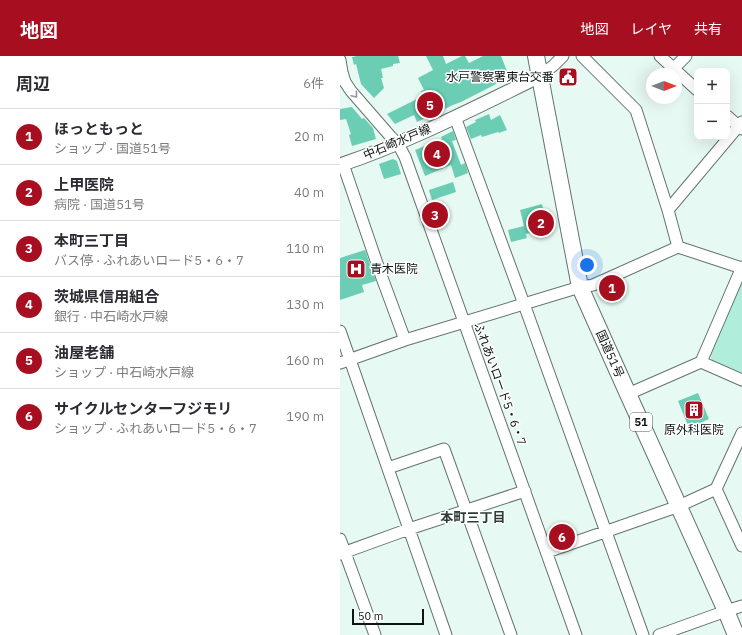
<!DOCTYPE html>
<html lang="ja">
<meta charset="utf-8">
<style>
body{margin:0;font-family:"IBM Plex Sans","Noto Sans JP",sans-serif;background:#f7f7f7;color:#2b2b33}
.controls{position:absolute;right:12px;top:12px;display:grid;overflow:hidden;border-radius:8px;box-shadow:0 4px 16px #0002}
.controls button{width:36px;height:36px;display:grid;place-items:center;padding:0;border:0;border-bottom:1px solid #e1e1e2;background:#fff;color:#2b2b33;font:20px sans-serif}
.compass{position:absolute;left:306px;top:12px;width:36px;height:36px;border-radius:50%;background:#fff;box-shadow:0 4px 16px #0002;rotate:90deg}
.scale{position:absolute;left:12px;bottom:10px;width:72px;box-sizing:border-box;padding-left:4px;border:2px solid #0e1513;border-top:0;font-size:11px;line-height:14px;white-space:nowrap;color:#0e1513;-webkit-text-stroke:3px #fff;paint-order:stroke}
.you{position:absolute;left:247px;top:209px;width:14px;height:14px;margin:-10px;border:3px solid #fff;border-radius:50%;background:#1a73e8;box-shadow:0 0 0 6px #1a73e833}
.badge{display:grid;place-items:center;width:26px;height:26px;border-radius:50%;background:#a70f20;color:#fff;font-size:13px;font-weight:700}
.pin{position:absolute;translate:-50% -50%;border:2px solid #fff;box-shadow:0 1px 4px #0006}
.list{margin:0;padding:0;list-style:none}
h2{display:flex;justify-content:space-between;align-items:center;height:52px;margin:0;padding:0 16px;font-size:17px}
h2 small{font-size:13px;font-weight:400;color:#7c7c81}
.list li{display:grid;grid-template-columns:26px 1fr auto;gap:12px;align-items:center;box-sizing:border-box;height:56px;padding:0 16px;border-top:1px solid #e1e1e2}
.list b{display:block;font-size:15px;white-space:nowrap}
.list p{margin:0;font-size:13px;white-space:nowrap;color:#7c7c81}
.list em{font-size:13px;font-style:normal;color:#7c7c81}
.map{position:relative;flex:none;width:402px;height:579px;overflow:hidden}
header{display:flex;align-items:center;gap:24px;box-sizing:border-box;height:56px;padding:0 20px;background:#a70f20;color:#fff}
header strong{font-size:19px}
nav{display:flex;gap:22px;margin-inline-start:auto;font-size:14px}
main{display:flex}
aside{flex:1;background:#fff}
.map>svg:first-child{display:block}
.green{fill:#b0eedb}
.building{fill:#6bceb4}
.lines{fill:none;stroke-linecap:round;stroke-linejoin:round}
.minor-casing{stroke:#63736e;stroke-width:13}
.major-casing{stroke:#63736e;stroke-width:15}
.highway-casing{stroke:#63736e;stroke-width:18}
.minor{stroke:#fff;stroke-width:11}
.major{stroke:#fff;stroke-width:13}
.highway{stroke:#fff;stroke-width:16}
.oneway{stroke:#939695}
.labels{text-anchor:middle;stroke-width:3;stroke-linejoin:round;paint-order:stroke}
.shield{fill:#fff;stroke:#565b5a;stroke-width:1}
.shield-label{font-size:11px;font-weight:bold;fill:#0e1513}
.poi-label{font-size:12px;fill:#0e1513;stroke:#fff;text-anchor:end}
.street-label{font-size:12px;fill:#0e1513;stroke:#fff}
.neighbourhood-label{font-size:13px;font-weight:bold;fill:#2c3b36;stroke:#fff}
</style>
<header>
<strong>地図</strong>
<nav><a>地図</a><a>レイヤ</a><a>共有</a></nav>
</header>
<main>
<aside>
<h2>周辺<small>6件</small></h2>
<ul class="list">
<li><span class="badge">1</span><div><b>ほっともっと</b><p>ショップ · 国道51号</p></div><em>20 m</em></li>
<li><span class="badge">2</span><div><b>上甲医院</b><p>病院 · 国道51号</p></div><em>40 m</em></li>
<li><span class="badge">3</span><div><b>本町三丁目</b><p>バス停 · ふれあいロード5・6・7</p></div><em>110 m</em></li>
<li><span class="badge">4</span><div><b>茨城県信用組合</b><p>銀行 · 中石崎水戸線</p></div><em>130 m</em></li>
<li><span class="badge">5</span><div><b>油屋老舗</b><p>ショップ · 中石崎水戸線</p></div><em>160 m</em></li>
<li><span class="badge">6</span><div><b>サイクルセンターフジモリ</b><p>ショップ · ふれあいロード5・6・7</p></div><em>190 m</em></li>
</ul>
</aside>
<div class="map">
<svg width="402" height="579" viewBox="0 0 402 579">
<rect width="100%" height="100%" fill="#e6f9f2"/>
<!-- green -->
<path class="green" d="M 402,227 L 402,318 L 373,305 L 370,300 Z"/>
<!-- building -->
<path class="building" d="M 17,0 L 58,0 L 60,7 L 53,8 L 53,10 L 41,13 L 43,22 L 41,22 L 44,32 L 34,42 L 21,28 L 16,8 L 14,9 L 12,1 Z
M 86,0 L 103,0 L 106,8 L 122,0 L 125,0 L 129,7 L 143,0 L 161,0 L 167,15 L 157,19 L 160,26 L 121,46 L 113,49 L 77,66 L 74,59 L 55,68 L 47,58 L 83,40 L 81,35 L 84,34 L 78,22 L 93,14 Z
M 12,51 L 22,63 L 24,62 L 33,72 L 36,83 L 12,90 L 9,79 L 11,78 L 6,63 L 0,64 L 0,53 Z
M 149,58 L 151,64 L 160,59 L 167,74 L 159,77 L 158,76 L 142,81 L 141,79 L 131,83 L 126,71 L 136,66 L 135,64 Z
M 113,75 L 116,84 L 112,85 L 121,109 L 125,107 L 128,117 L 115,122 L 111,109 L 85,120 L 75,94 L 102,83 L 101,81 Z
M 53,103 L 57,105 L 61,118 L 44,123 L 39,108 Z
M 113,126 L 116,136 L 92,144 L 89,134 Z
M 202,148 L 208,172 L 186,178 L 187,182 L 171,186 L 168,174 L 184,170 L 180,154 Z
M 25,194 L 36,225 L 22,229 L 24,236 L 0,244 L 0,202 Z
M 280,224 L 285,233 L 265,242 L 261,233 Z
M 358,337 L 369,363 L 349,372 L 338,345 Z
M 229,473 L 232,480 L 213,486 L 211,479 Z"/>
<g class="lines">
<defs>
<path id="minor" d="M 242,0 L 296,54 L 328,154 L 338,191
M 320,0 L 357,34
M 0,4 L 2,16 L 5,26 L 11,35 L 51,81 L 58,88 L 65,101 L 236,579
M 333,13 L 346,0
M 200,20 L 214,9 L 223,0
M 387,60 L 402,73
M 115,61 L 184,248 L 303,579
M 3,108 L 41,219 L 65,284
M 328,154 L 402,66
M 0,275 L 106,579
M 361,306 L 402,324
M 0,307 L 65,284 L 240,231 L 253,229 L 338,191 L 402,212
M 288,338 L 361,306 L 402,211
M 48,412 L 104,393 L 171,579
M 376,433 L 402,490
M 0,483 L 35,579
M 207,496 L 339,450 L 376,433 L 402,377
M 0,498 L 69,473 L 185,435
M 319,579 L 386,555 L 402,550"/>
<path id="major" d="M 0,109 C 69,86 134,52 200,20"/>
<path id="highway" d="M 196,0 L 240,231 L 288,338 L 386,555 L 396,579"/>
</defs>
<!-- minor casing -->
<use href="#minor" class="minor-casing"/>
<!-- major casing -->
<use href="#major" class="major-casing"/>
<!-- highway casing -->
<use href="#highway" class="highway-casing"/>
<!-- minor -->
<use href="#minor" class="minor"/>
<!-- major -->
<use href="#major" class="major"/>
<!-- highway -->
<use href="#highway" class="highway"/>
</g>
<!-- one-way arrows -->
<defs><path id="oneway-chevron" d="M-2-3.5L2.5 0L-2 3.5" fill="none" stroke-width="1.6" stroke-linecap="round" stroke-linejoin="round"/></defs>
<use class="oneway" href="#oneway-chevron" transform="translate(15 39) rotate(50)"/>
<!-- icons -->
<defs>
<symbol id="civic-square" viewBox="-11 -11 22 22"><rect x="-9" y="-9" width="18" height="18" rx="4" fill="#a70f20" stroke="#fff"/><path d="M-.6-6.5H3V-4.5H.6V-3L4-1V1h2V6H-6V1h2V-1L-.6-3ZM-1.2 2.5V6h2.4V2.5Z" fill="#fff"/></symbol>
<symbol id="hospital-square" viewBox="-11 -11 22 22"><rect x="-9" y="-9" width="18" height="18" rx="4" fill="#a70f20" stroke="#fff"/><path d="M-5-5h3v3.5h4V-5h3V5h-3V1.5h-4V5h-3Z" fill="#fff"/></symbol>
<symbol id="building-square" viewBox="-11 -11 22 22"><rect x="-9" y="-9" width="18" height="18" rx="4" fill="#a70f20" stroke="#fff"/><path d="M-4-6H4V6H1V3H-1V6H-4ZM-2.5-4.3h1.7v1.8h-1.7ZM.8-4.3h1.7v1.8H.8ZM-2.5-1h1.7V.8h-1.7ZM.8-1h1.7V.8H.8Z" fill="#fff"/></symbol>
</defs>
<g fill-rule="evenodd">
<use href="#civic-square" x="217" y="10" width="22" height="22"/>
<use href="#hospital-square" x="5" y="202" width="22" height="22"/>
<use href="#building-square" x="343" y="343" width="22" height="22"/>
</g>
<g class="labels">
<!-- shield labels -->
<rect class="shield" x="290" y="357" width="22" height="18" rx="3"/>
<g class="shield-label">
<text x="301" y="370">51</text>
</g>
<!-- poi labels -->
<g class="poi-label">
<text x="214" y="25">水戸警察署東台交番</text>
<text x="30" y="217" text-anchor="start">青木医院</text>
<text x="354" y="378" text-anchor="middle">原外科医院</text>
</g>
<!-- street labels -->
<g class="street-label">
<text transform="translate(57 86) rotate(-23)" y="4">中石崎水戸線</text>
<text transform="translate(270 298) rotate(66)" y="4">国道51号</text>
<text transform="translate(160 328) rotate(70)" y="4">ふれあいロード5・6・7</text>
</g>
<!-- neighbourhood labels -->
<g class="neighbourhood-label">
<text x="133" y="466">本町三丁目</text>
</g>
</g>
</svg>
<div class="controls">
<button>+</button>
<button>−</button>
</div>
<svg class="compass" viewBox="-18 -18 36 36"><path d="M0-13l5 13h-10z" fill="#e53935"/><path d="M0 13l5-13h-10z" fill="#7c7c81"/></svg>
<div class="scale">50 m</div>
<div class="you"></div>
<div class="pin badge" style="left:272px;top:232px">1</div>
<div class="pin badge" style="left:201px;top:167px">2</div>
<div class="pin badge" style="left:95px;top:159px">3</div>
<div class="pin badge" style="left:97px;top:98px">4</div>
<div class="pin badge" style="left:90px;top:49px">5</div>
<div class="pin badge" style="left:222px;top:481px">6</div>
</div>
</main>
